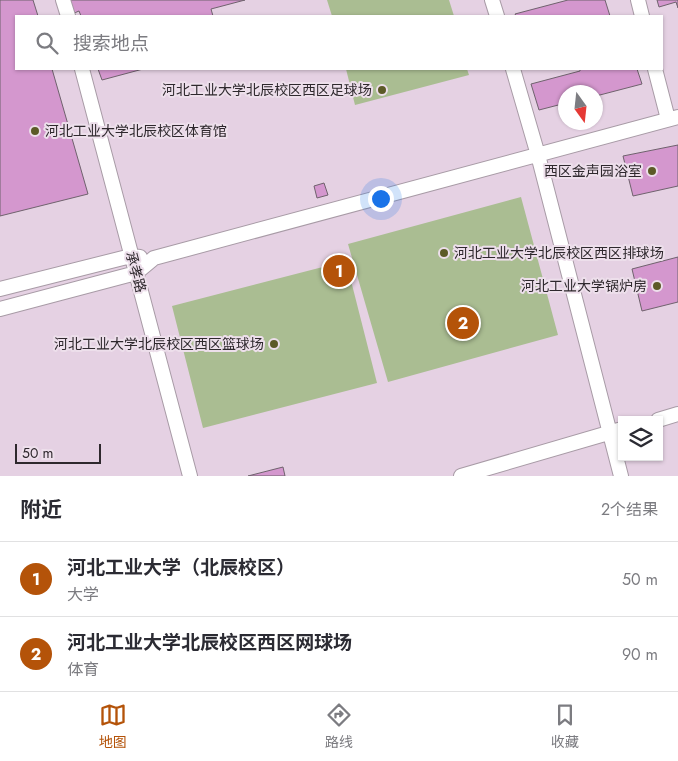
<!DOCTYPE html>
<html lang="zh">
<meta charset="utf-8">
<style>
body{margin:0;font-family:Jost,"Noto Sans SC",sans-serif;background:#f2f2f3;color:#2b2b33}
.controls{position:absolute;right:15px;bottom:15px;display:grid;overflow:hidden;border-radius:0px;box-shadow:0 1px 4px #0004}
.controls button{width:45px;height:45px;display:grid;place-items:center;padding:0;border:0;border-bottom:1px solid #e1e1e2;background:#fff;color:#2b2b33;font:25px sans-serif}
.compass{position:absolute;left:558px;top:85px;width:45px;height:45px;border-radius:50%;background:#fff;box-shadow:0 1px 4px #0004;rotate:165deg}
.scale{position:absolute;left:15px;bottom:12px;width:86px;box-sizing:border-box;padding-left:5px;border:2px solid #2e282d;border-top:0;font-size:14px;line-height:18px;white-space:nowrap;color:#2e282d;-webkit-text-stroke:4px #eddfeb;paint-order:stroke}
.you{position:absolute;left:380px;top:198px;width:18px;height:18px;margin:-12px;border:4px solid #fff;border-radius:50%;background:#1a73e8;box-shadow:0 0 0 8px #1a73e833}
.badge{display:grid;place-items:center;width:32px;height:32px;border-radius:50%;background:#b45309;color:#fff;font-size:16px;font-weight:700}
.pin{position:absolute;translate:-50% -50%;border:2px solid #fff;box-shadow:0 1px 5px #0006}
.list{margin:0;padding:0;list-style:none}
h2{display:flex;justify-content:space-between;align-items:center;height:65px;margin:0;padding:0 20px;font-size:21px}
h2 small{font-size:16px;font-weight:400;color:#7c7c81}
.list li{display:grid;grid-template-columns:32px 1fr auto;gap:15px;align-items:center;box-sizing:border-box;height:75px;padding:0 20px;border-top:1px solid #e1e1e2}
.list b{display:block;font-size:19px;white-space:nowrap}
.list p{margin:0;font-size:16px;white-space:nowrap;color:#7c7c81}
.list em{font-size:16px;font-style:normal;color:#7c7c81}
.icon{flex:none;width:28px;height:28px;fill:none;stroke:currentColor;stroke-width:2;stroke-linecap:round;stroke-linejoin:round}
.map{position:relative;flex:none;width:678px;height:476px;overflow:hidden}
.search{position:absolute;background:#fff;box-shadow:0 1px 4px #0004;left:15px;right:15px;top:15px;height:55px;display:flex;align-items:center;gap:12px;box-sizing:border-box;padding:0 18px;border-radius:0px;color:#7c7c81;font-size:19px}
.sheet{height:215px;background:#fff}
nav{display:flex;justify-content:space-around;align-items:center;box-sizing:border-box;height:70px;border-top:1px solid #e1e1e2;background:#fff;font-size:14px;color:#7c7c81}
nav a{display:grid;justify-items:center;gap:2px}
nav .on{color:#b45309}
.map>svg:first-child{display:block}
.built{fill:#e5d1e3;fill-rule:evenodd}
.green{fill:#aabd92}
.building{fill:#d497ce;stroke:#6f626d}
.lines{fill:none;stroke-linecap:round;stroke-linejoin:round}
.minor-casing{stroke:#a89ba6;stroke-width:16}
.minor{stroke:#fff;stroke-width:14}
.poi-dot{fill:#5c5a27;stroke:#eddfeb;stroke-width:2}
.labels{text-anchor:middle;stroke-width:4;stroke-linejoin:round;paint-order:stroke}
.poi-label{font-size:14px;fill:#2e282d;stroke:#eddfeb;text-anchor:end}
.street-label{font-size:14px;fill:#2e282d;stroke:#eddfeb}
</style>
<div class="map">
<svg width="678" height="476" viewBox="0 0 678 476">
<rect width="100%" height="100%" fill="#eddfeb"/>
<!-- built -->
<path class="built" d="M 0,0 L 678,0 L 678,476 L 0,476 ZM 16,16 L 662,16 L 662,69 L 16,69 ZM 566,92 L 596,92 L 596,122 L 566,122 ZM 622,420 L 659,420 L 659,457 L 622,457 Z"/>
<!-- green -->
<path class="green" d="M 327,0 L 449,0 L 454,16 L 332,16 Z
M 346,69 L 467,69 L 469,75 L 355,105 Z
M 521,197 L 558,335 L 388,382 L 348,244 Z
M 346,261 L 377,383 L 203,428 L 172,306 Z"/>
<!-- building -->
<path class="building" d="M 0,0 L 33,0 L 38,16 L 16,16 L 16,69 L 52,69 L 88,194 L 0,216 Z
M 68,0 L 245,0 L 211,9 L 213,16 L 81,16 L 79,11 L 72,14 Z
M 568,0 L 605,0 L 610,16 L 516,16 L 515,14 Z
M 657,0 L 678,0 L 678,8 L 676,2 L 659,7 Z
M 98,69 L 143,69 L 102,80 Z
M 580,69 L 637,69 L 642,84 L 596,96 L 596,92 L 566,92 L 566,103 L 539,110 L 531,84 L 580,71 Z
M 678,145 L 678,186 L 633,196 L 623,156 Z
M 324,183 L 328,195 L 317,198 L 314,186 Z
M 678,257 L 678,302 L 642,311 L 632,269 Z
M 283,467 L 285,476 L 248,476 Z"/>
<g class="lines">
<defs>
<path id="minor" d="M 63,0 L 68,16
M 492,0 L 497,16
M 638,0 L 642,16
M 82,69 L 190,476
M 513,69 L 538,155 L 621,476
M 655,69 L 668,119
M 0,289 L 131,256 L 140,257
M 0,309 L 136,273 L 154,258 L 678,117
M 658,420 L 678,414
M 461,476 L 622,429"/>
</defs>
<!-- minor casing -->
<use href="#minor" class="minor-casing"/>
<!-- minor -->
<use href="#minor" class="minor"/>
</g>
<!-- markers -->
<g class="poi-dot">
<circle cx="382" cy="90" r="5"/>
<circle cx="35" cy="131" r="5"/>
<circle cx="652" cy="171" r="5"/>
<circle cx="444" cy="253" r="5"/>
<circle cx="657" cy="286" r="5"/>
<circle cx="274" cy="344" r="5"/>
</g>
<g class="labels">
<!-- poi labels -->
<g class="poi-label">
<text x="372" y="95">河北工业大学北辰校区西区足球场</text>
<text x="45" y="136" text-anchor="start">河北工业大学北辰校区体育馆</text>
<text x="642" y="176">西区金声园浴室</text>
<text x="454" y="258" text-anchor="start">河北工业大学北辰校区西区排球场</text>
<text x="647" y="291">河北工业大学锅炉房</text>
<text x="264" y="349">河北工业大学北辰校区西区篮球场</text>
</g>
<!-- street labels -->
<g class="street-label">
<text transform="translate(136 272) rotate(75)" y="5">承孝路</text>
</g>
</g>
</svg>
<div class="controls">
<button><svg class="icon" aria-label="layers" viewBox="0 0 24 24"><path d="M12 4l9 5-9 5-9-5zM3 14l9 5 9-5"/></svg></button>
</div>
<svg class="compass" viewBox="-18 -18 36 36"><path d="M0-13l5 13h-10z" fill="#e53935"/><path d="M0 13l5-13h-10z" fill="#7c7c81"/></svg>
<div class="scale">50 m</div>
<div class="you"></div>
<div class="pin badge" style="left:339px;top:271px">1</div>
<div class="pin badge" style="left:463px;top:323px">2</div>
<div class="search"><svg class="icon" aria-label="search" viewBox="0 0 24 24"><circle cx="10" cy="10" r="6"/><path d="M15 15l6 6"/></svg>搜索地点</div>
</div>
<section class="sheet">
<h2>附近<small>2个结果</small></h2>
<ul class="list">
<li><span class="badge">1</span><div><b>河北工业大学（北辰校区）</b><p>大学</p></div><em>50 m</em></li>
<li><span class="badge">2</span><div><b>河北工业大学北辰校区西区网球场</b><p>体育</p></div><em>90 m</em></li>
</ul>
</section>
<nav>
<a class="on"><svg class="icon" aria-label="map" viewBox="0 0 24 24"><path d="M3 6l6-2 6 2 6-2v14l-6 2-6-2-6 2zM9 4v14M15 6v14"/></svg>地图</a>
<a><svg class="icon" aria-label="directions" viewBox="0 0 24 24"><path d="M12 3l9 9-9 9-9-9zM9 14v-3h6M13 9l2 2-2 2"/></svg>路线</a>
<a><svg class="icon" aria-label="saved" viewBox="0 0 24 24"><path d="M7 4h10v16l-5-4-5 4z"/></svg>收藏</a>
</nav>
